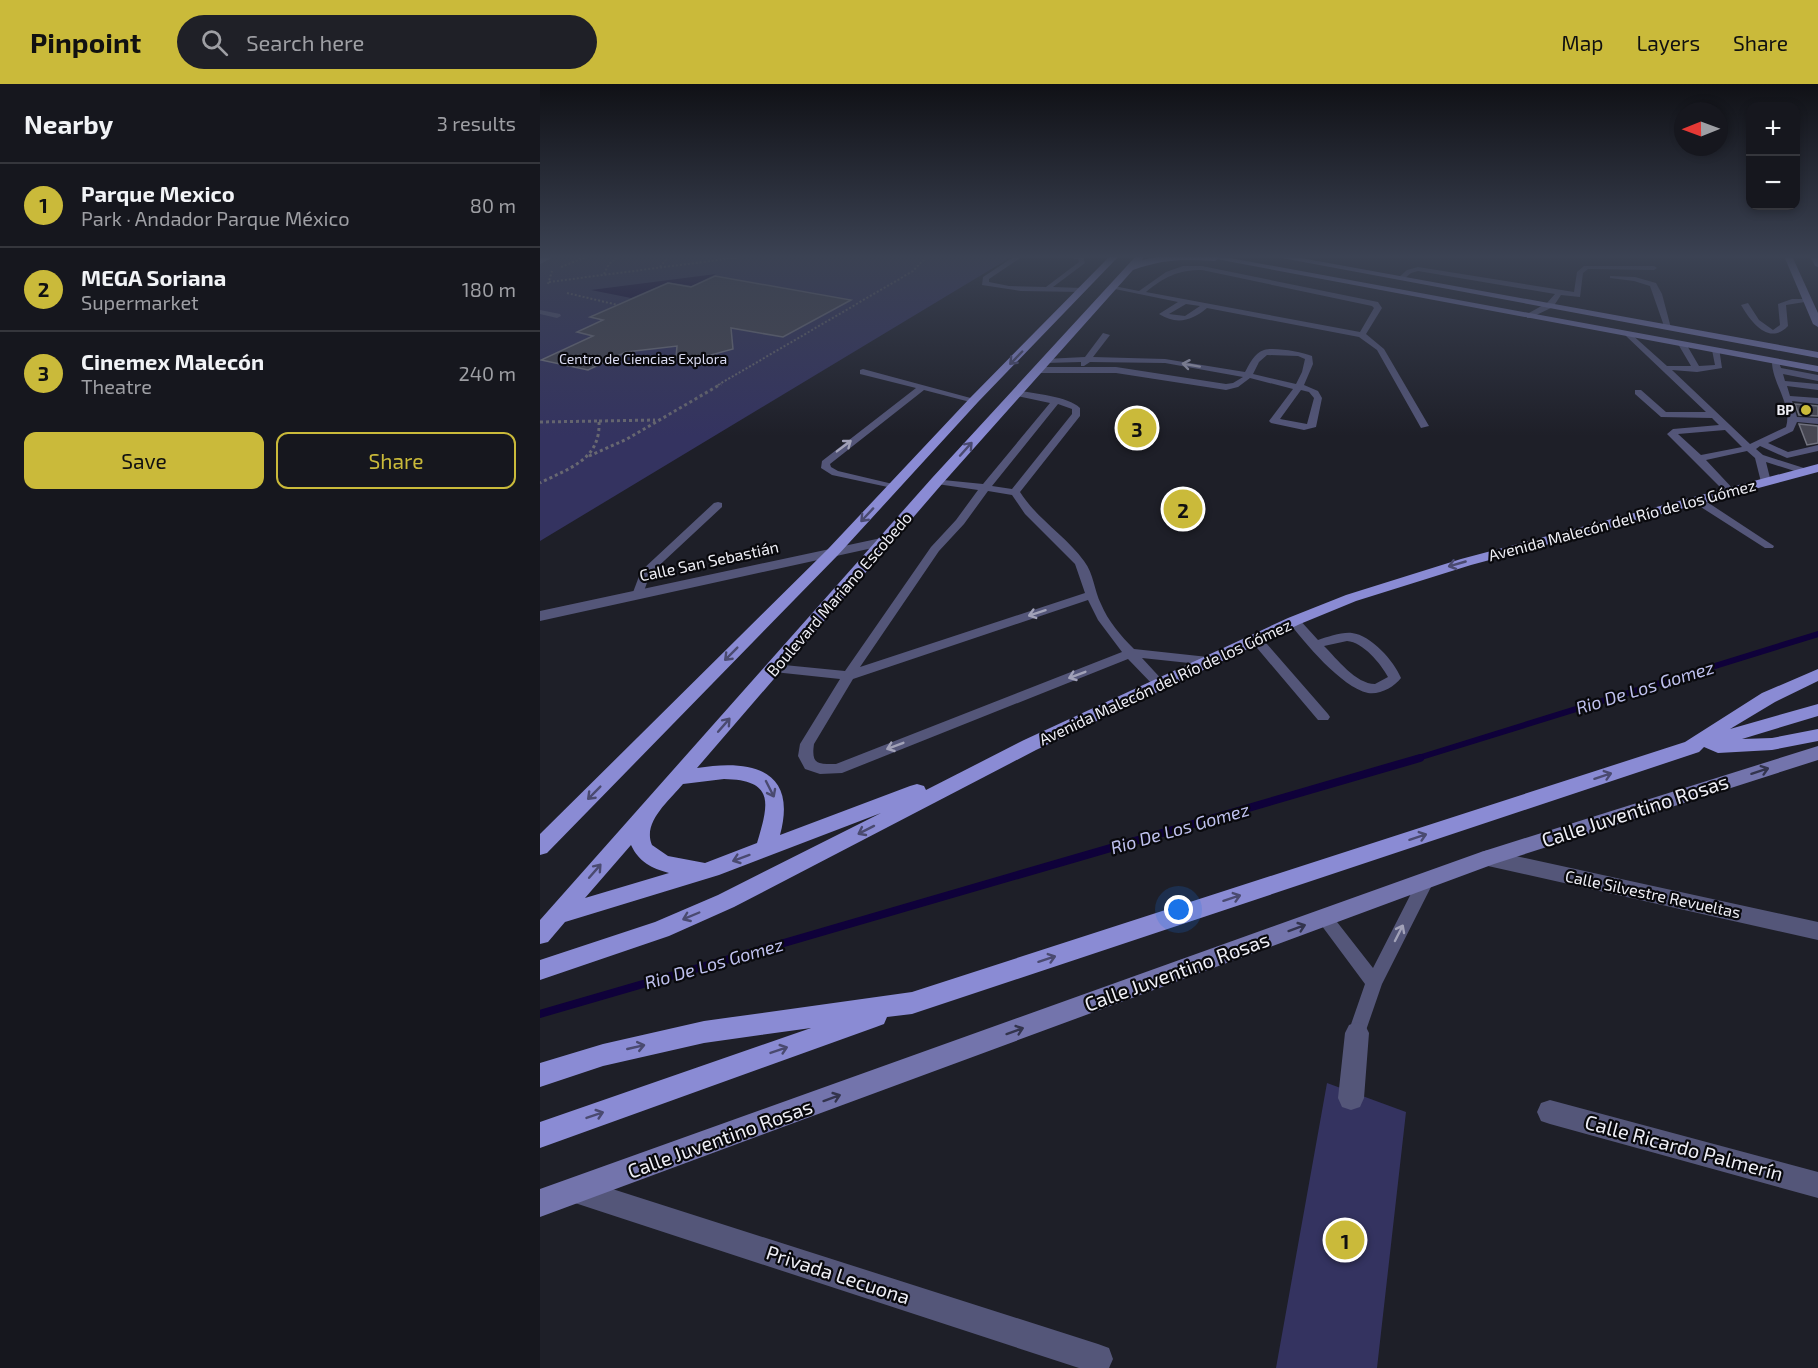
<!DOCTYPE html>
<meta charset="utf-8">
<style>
body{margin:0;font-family:"Exo 2",sans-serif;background:#1f2027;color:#f1f3f6}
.controls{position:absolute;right:18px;top:18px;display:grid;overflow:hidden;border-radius:12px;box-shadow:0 3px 9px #0003}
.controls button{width:54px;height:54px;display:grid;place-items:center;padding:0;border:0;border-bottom:2px solid #35363c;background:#16171e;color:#f1f3f6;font:30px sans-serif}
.compass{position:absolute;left:1134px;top:18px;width:54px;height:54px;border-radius:50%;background:#16171e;box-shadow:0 3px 9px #0003;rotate:269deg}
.you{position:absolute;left:639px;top:826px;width:21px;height:21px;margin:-15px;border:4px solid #fff;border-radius:50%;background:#1a73e8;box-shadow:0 0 0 9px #1a73e833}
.badge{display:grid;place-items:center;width:39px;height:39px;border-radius:50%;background:#caba3a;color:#111;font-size:20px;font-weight:700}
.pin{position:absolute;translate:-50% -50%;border:3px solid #fff;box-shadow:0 2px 6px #0006}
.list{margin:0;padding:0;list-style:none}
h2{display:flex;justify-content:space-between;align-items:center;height:78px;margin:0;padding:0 24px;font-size:26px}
h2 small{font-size:20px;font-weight:400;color:#9e9fa4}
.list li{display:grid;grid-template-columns:39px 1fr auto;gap:18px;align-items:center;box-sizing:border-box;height:84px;padding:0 24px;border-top:2px solid #35363c}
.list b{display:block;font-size:22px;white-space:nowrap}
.list p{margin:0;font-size:20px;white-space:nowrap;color:#9e9fa4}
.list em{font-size:20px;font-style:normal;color:#9e9fa4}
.actions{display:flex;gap:12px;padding:18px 24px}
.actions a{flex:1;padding:14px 0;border:2px solid #caba3a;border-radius:12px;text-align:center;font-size:21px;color:#caba3a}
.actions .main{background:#caba3a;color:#111}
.icon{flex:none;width:33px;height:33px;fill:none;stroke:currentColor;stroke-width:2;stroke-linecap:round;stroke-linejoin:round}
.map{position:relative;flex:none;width:1278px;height:1284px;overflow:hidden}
header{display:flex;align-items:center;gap:36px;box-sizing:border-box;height:84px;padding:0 30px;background:#caba3a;color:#111}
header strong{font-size:28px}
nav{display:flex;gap:33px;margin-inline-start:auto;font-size:21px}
.search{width:420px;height:54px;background:#1f2027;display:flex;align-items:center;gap:15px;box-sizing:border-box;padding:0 21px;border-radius:33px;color:#9e9fa4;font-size:22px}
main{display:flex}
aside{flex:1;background:#16171e}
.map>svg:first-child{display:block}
.green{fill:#343360}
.water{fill:#0f013a}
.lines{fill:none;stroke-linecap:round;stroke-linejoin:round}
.stream-far1{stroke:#0f013a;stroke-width:6}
.stream{stroke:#0f013a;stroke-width:8}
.building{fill:#474752;stroke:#737480;stroke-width:1.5}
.path-far1{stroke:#686871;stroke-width:2;stroke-dasharray:2 2;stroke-linecap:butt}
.path{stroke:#686871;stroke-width:3;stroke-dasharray:3 3;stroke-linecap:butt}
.lane{fill:#545679;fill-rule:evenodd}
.street{fill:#545679;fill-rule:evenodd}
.secondary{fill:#7374ac;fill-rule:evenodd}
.primary{fill:#8a8bd4;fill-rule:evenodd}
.oneway{stroke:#4a4a70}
.oneway2{stroke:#a2a2b8}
.oneway3{stroke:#33344d}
.poi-dot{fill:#caba3a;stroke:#09090d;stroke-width:2}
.labels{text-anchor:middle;stroke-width:4.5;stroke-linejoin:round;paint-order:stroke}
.far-park-label{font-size:14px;fill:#dadbf2;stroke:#09090d}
.far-poi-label{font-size:14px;font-weight:bold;fill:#efeff6;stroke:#09090d;text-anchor:end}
.street-label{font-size:16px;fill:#efeff6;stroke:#09090d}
.water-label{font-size:18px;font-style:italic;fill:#bfc1ee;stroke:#09090d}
.near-street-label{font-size:20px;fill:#efeff6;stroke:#09090d}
</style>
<header>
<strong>Pinpoint</strong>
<div class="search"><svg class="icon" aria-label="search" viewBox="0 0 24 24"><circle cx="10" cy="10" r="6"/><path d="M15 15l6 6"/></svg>Search here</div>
<nav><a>Map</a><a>Layers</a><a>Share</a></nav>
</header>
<main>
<aside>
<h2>Nearby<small>3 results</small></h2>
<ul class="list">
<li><span class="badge">1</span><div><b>Parque Mexico</b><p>Park · Andador Parque México</p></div><em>80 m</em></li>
<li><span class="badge">2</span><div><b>MEGA Soriana</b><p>Supermarket</p></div><em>180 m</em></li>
<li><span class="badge">3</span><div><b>Cinemex Malecón</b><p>Theatre</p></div><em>240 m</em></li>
</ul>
<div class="actions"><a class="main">Save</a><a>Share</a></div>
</aside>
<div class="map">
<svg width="1278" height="1284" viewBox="0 0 1278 1284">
<rect width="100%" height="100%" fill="#1e1f28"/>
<!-- green -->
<path class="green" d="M 18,172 L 473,172 L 0,457 L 0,179 Z
M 787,999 L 866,1028 L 837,1284 L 736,1284 Z"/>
<!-- water -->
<path class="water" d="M 176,190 L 152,202 L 128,198 L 91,214 L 51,206 Z"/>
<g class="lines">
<!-- stream-far1 -->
<path class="stream-far1" d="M 875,675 L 1278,550"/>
<!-- stream -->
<path class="stream" d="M 0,930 L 880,674"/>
</g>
<!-- building -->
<path class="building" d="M 175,192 L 311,216 L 243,253 L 191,244 L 193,265 L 171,271 L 136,274 L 137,262 L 86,268 L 48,286 L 1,276 L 53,252 L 37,248 L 63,236 L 50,233 L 128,199 L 151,203 Z
M 1255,320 L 1278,322 L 1278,332 L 1259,331 Z
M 1259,340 L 1278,342 L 1278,359 L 1267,361 Z"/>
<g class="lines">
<!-- path-far1 -->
<path class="path-far1" d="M 21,183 L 48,172
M 120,183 L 129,172
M 64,190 L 69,180 L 78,172
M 9,198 L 209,172
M 8,200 L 12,187
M 27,209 L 78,221
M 178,301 L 373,187 L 387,172"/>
<!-- path -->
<path class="path" d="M 59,337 L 115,336
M 0,338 L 59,337 C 61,376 29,384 0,399
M 49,372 L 87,355 L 181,300"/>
<!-- lane -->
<path class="lane" d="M 475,172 L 483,172 L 449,195 L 449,198 L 469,202 L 506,203 L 539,178 L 538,175 L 515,172 L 543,172 L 545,179 L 513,203 L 542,204 L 546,206 L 542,208 L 481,207 L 442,201 L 443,193 Z
M 643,182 L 662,182 L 838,218 L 842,224 L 826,250 L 844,265 L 889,342 L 881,344 L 837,266 L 819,253 L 667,224 C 652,237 636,241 619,230 L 638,218 L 570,204 L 574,202 L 599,207 L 626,188 ZM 662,186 L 832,222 L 834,224 L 820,248 L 606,208 C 624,193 638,186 662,186 ZM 646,220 L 660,222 L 645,232 L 629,230 Z
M 1044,182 L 1114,182 L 1117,184 L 1114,186 L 1048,185 L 1043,189 L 1040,213 L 1021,211 L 1013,223 L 990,234 L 987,234 L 987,230 L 1007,219 L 1015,210 L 878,187 L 871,189 L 864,195 L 858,194 L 867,186 L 878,183 L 1034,208 L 1037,188 Z
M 1070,192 L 1095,193 L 1116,199 L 1122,210 L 1131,244 L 1124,242 L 1110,202 L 1094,197 L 1070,194 Z
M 1252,215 L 1267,215 L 1271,217 L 1246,221 L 1248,242 C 1229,262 1211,238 1201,221 L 1208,219 L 1219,236 L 1233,246 L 1240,241 L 1238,220 Z
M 0,226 L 20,230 L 21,232 L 17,234 L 0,230 Z
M 1089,248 L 1127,282 L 1151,282 L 1138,260 L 1139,258 L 1145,258 L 1159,282 L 1175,281 L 1172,266 L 1179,264 L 1182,284 L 1157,288 L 1132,286 L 1210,360 L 1246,343 C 1253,321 1231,298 1232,276 L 1238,276 L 1241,284 L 1278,291 L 1278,297 L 1243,290 L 1245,297 L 1278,300 L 1278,306 L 1247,302 L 1250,312 L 1278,314 L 1278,320 L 1252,317 L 1257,333 L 1278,334 L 1278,340 L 1257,338 L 1253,347 L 1228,359 L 1248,368 L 1278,361 L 1278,367 L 1247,374 L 1220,362 L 1216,365 L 1223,371 L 1267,385 L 1267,389 L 1261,389 L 1226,378 L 1231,398 L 1226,401 L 1221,398 L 1215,374 L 1207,367 L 1166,376 L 1195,407 L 1190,410 L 1186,409 L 1127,350 L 1133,345 L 1179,341 L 1172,334 L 1121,333 L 1095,310 L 1095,306 L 1101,306 L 1126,328 L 1166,328 L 1086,252 L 1085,250 ZM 1185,346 L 1202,363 L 1161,371 L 1138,350 Z
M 563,249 L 570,251 L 553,273 L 625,275 L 705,288 C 709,281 714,269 724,266 C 735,263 761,268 772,272 L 773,280 L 764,301 L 778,307 L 782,314 L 776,343 L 764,346 L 731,339 L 729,337 L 753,305 L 710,294 L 698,303 L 686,306 L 576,289 L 497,289 L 493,286 L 497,283 L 576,283 L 686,300 L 693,299 L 703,293 L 625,279 L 550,278 L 544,282 L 541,282 L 541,278 L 505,279 L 501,277 L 505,275 L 545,273 ZM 727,271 L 758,272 L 765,275 L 762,288 L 756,300 L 713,290 L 719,278 ZM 761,306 L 769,308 L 774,314 L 767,340 L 740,335 Z
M 323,285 L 438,316 L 434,319 L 384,306 L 290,380 L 291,383 L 298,387 L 357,401 L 357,405 L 292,391 L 281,384 L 282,377 L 376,304 L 320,290 L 320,286 Z
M 476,306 C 494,310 528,312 540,324 L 540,332 L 480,408 C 497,435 525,451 544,477 C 554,490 554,506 561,520 C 568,537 581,552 594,565 L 668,573 L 674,577 L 668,581 L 602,574 L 626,600 L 620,604 L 615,603 L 588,575 L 302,689 L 280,690 L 265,685 L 258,672 L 260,660 L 300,595 L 234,588 L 228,584 L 234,580 L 305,587 L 391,463 L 416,436 L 438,406 L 397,400 L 392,397 L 393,395 L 443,400 L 510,319 L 473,311 L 473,307 ZM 518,320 L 532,325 L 532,330 L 472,405 L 452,402 ZM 448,407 L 472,411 L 485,430 L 535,480 L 545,509 L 320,583 L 399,467 L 424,440 ZM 548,516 L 558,536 L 582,568 L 296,680 C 278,680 271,681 274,660 L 313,595 Z
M 1157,413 L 1161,414 L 1234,462 L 1233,464 L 1225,464 L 1153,418 L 1152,416 Z
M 178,418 L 182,419 L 182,423 L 110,490 L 102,513 L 94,513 L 92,511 L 101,487 L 174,419 Z
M 754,533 L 758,534 L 778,556 C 788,553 801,548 812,549 C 831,551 854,577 861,594 C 854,603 840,611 828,609 C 801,603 764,558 748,537 ZM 807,557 C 823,558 841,580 848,593 L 835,600 C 816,600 797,575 784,562 Z
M 716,551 L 720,552 L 788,630 L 790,633 L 788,636 L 778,636 L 712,558 L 710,555 L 712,552 Z
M 885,793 L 891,794 L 893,799 L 842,900 L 823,955 L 817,957 L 811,955 L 808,949 L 825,900 L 776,834 L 778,829 L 784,827 L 790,829 L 833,884 L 879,794 Z"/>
<!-- street -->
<path class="street" d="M 346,453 L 351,454 L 353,457 L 351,460 L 0,537 L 0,527 Z
M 948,766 L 1278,838 L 1278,856 L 948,782 L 941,780 L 938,774 L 941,768 Z
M 817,938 L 825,941 L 829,949 L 824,1014 L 820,1023 L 811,1026 L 802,1023 L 798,1014 L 805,949 L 809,941 Z
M 1010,1016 L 1278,1088 L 1278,1114 L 1010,1040 L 1001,1037 L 997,1028 L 1001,1019 Z
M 38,1094 L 558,1260 L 569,1264 L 573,1275 L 569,1284 L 539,1284 L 38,1120 L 28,1117 L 25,1107 L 28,1097 Z"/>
<!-- secondary -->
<path class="secondary" d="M 4,172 L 16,172 L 0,180 L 0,174 Z
M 660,172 L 679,172 L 1278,282 L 1278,288 Z
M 731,172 L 750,172 L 1278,268 L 1278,274 Z
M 1244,172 L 1252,172 L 1278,229 L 1278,243 L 1273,240 Z
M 1270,172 L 1278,172 L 1278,183 L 1275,182 Z
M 1278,662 L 1278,676 L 954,780 L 0,1133 L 0,1105 L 941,768 Z"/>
<!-- primary -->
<path class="primary" d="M 570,172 L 579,172 L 438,318 L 298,471 L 7,769 L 0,771 L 0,750 L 288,465 L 430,314 Z
M 596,172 L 605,172 L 602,176 L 621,172 L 678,172 L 679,174 L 675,177 C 642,175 624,175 593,186 L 402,400 L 157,684 C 211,675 258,685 240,751 L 370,702 L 377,700 L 384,702 L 386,706 L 484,656 L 748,534 L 806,511 L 921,475 L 1278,380 L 1278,388 L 931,481 L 816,517 L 760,540 L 496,666 L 194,823 L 129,852 L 0,896 L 0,876 L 115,838 L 178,811 L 341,729 L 179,791 L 25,838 L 8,858 L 0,860 L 0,836 L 392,394 ZM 184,695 C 235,696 229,719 217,759 L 165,779 L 128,772 L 112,761 C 102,738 130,716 143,700 ZM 91,761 C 99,778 111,784 129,789 L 45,814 Z
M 1278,585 L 1278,597 L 1235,618 L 1190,645 L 1278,620 L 1278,632 L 1202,655 L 1232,654 L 1278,645 L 1278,657 L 1232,666 L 1178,669 L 1164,663 L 1159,668 L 372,930 L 347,933 L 344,940 L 336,943 L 0,1064 L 0,1038 L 271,944 L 164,959 L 63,982 L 0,1003 L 0,979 L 63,960 L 164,937 L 372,908 L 1145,658 L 1222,609 Z"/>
</g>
<!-- one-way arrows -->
<defs><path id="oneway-shaft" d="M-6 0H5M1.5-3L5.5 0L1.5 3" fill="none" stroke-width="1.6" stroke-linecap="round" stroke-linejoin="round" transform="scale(1.5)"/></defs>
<g class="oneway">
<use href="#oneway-shaft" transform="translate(476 274) rotate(134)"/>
<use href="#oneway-shaft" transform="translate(426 365) rotate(-48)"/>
<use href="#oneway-shaft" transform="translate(327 431) rotate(133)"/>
<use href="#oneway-shaft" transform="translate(917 480) rotate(164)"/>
<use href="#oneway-shaft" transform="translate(191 570) rotate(135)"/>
<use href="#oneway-shaft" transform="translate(184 641) rotate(-49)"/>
<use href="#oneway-shaft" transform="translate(1063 692) rotate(-18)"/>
<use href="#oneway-shaft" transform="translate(230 705) rotate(63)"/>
<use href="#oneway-shaft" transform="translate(54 709) rotate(135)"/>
<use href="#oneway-shaft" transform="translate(326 746) rotate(153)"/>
<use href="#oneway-shaft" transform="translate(878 753) rotate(-18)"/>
<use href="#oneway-shaft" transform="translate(201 774) rotate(160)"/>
<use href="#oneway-shaft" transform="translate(55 787) rotate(-49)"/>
<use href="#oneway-shaft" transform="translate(692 814) rotate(-18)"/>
<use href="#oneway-shaft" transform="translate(151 832) rotate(157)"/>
<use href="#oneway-shaft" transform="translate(507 875) rotate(-18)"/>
<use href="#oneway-shaft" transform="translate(96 963) rotate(-13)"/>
<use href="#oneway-shaft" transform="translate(239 966) rotate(-19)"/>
<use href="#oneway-shaft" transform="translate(55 1031) rotate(-19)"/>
</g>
<g class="oneway2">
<use href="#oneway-shaft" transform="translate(651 281) rotate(-170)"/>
<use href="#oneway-shaft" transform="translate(304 362) rotate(-37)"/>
<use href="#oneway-shaft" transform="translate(497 529) rotate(162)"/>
<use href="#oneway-shaft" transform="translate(537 591) rotate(159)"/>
<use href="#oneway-shaft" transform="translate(355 662) rotate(159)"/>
<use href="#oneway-shaft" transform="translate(859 849) rotate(-63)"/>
</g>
<g class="oneway3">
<use href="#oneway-shaft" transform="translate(1220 687) rotate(-18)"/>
<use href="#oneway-shaft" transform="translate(757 844) rotate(-20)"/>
<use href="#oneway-shaft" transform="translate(475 947) rotate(-20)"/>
<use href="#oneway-shaft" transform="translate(292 1014) rotate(-20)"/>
</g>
<!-- sky -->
<linearGradient id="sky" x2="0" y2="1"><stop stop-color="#101116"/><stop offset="0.49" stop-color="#3b4253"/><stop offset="1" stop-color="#3b4253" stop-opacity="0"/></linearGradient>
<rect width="1278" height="352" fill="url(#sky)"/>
<!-- markers -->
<circle class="poi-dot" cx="1266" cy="326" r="6"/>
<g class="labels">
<!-- far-park labels -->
<g class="far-park-label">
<text x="103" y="280">Centro de Ciencias Explora</text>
</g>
<!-- far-poi labels -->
<g class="far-poi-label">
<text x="1254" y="331">BP</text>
</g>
<!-- street labels -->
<g class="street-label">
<text transform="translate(1082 436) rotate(-15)" y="6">Avenida Malecón del Río de los Gómez</text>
<text transform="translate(169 477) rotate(-12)" y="6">Calle San Sebastián</text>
<text transform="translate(299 510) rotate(-49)" y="6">Boulevard Mariano Escobedo</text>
<text transform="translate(625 598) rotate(-25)" y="6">Avenida Malecón del Río de los Gómez</text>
<text transform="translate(1113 810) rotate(12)" y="6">Calle Silvestre Revueltas</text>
</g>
<!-- water labels -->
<g class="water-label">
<text transform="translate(1105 604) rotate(-17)" y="6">Rio De Los Gomez</text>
<text transform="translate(640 745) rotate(-16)" y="6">Rio De Los Gomez</text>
<text transform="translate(174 880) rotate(-16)" y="6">Rio De Los Gomez</text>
</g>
<!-- near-street labels -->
<g class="near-street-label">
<text transform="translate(1095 727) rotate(-18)" y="7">Calle Juventino Rosas</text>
<text transform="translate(637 888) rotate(-20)" y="7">Calle Juventino Rosas</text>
<text transform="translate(180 1055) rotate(-20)" y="7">Calle Juventino Rosas</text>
<text transform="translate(1144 1064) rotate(15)" y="7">Calle Ricardo Palmerín</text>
<text transform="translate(298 1191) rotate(18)" y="7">Privada Lecuona</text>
</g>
</g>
</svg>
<div class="controls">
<button>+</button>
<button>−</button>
</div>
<svg class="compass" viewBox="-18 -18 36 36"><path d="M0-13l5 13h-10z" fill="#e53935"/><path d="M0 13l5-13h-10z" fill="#9e9fa4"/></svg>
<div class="you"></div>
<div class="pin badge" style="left:805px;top:1156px">1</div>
<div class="pin badge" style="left:643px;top:425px">2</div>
<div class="pin badge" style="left:597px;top:344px">3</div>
</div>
</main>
